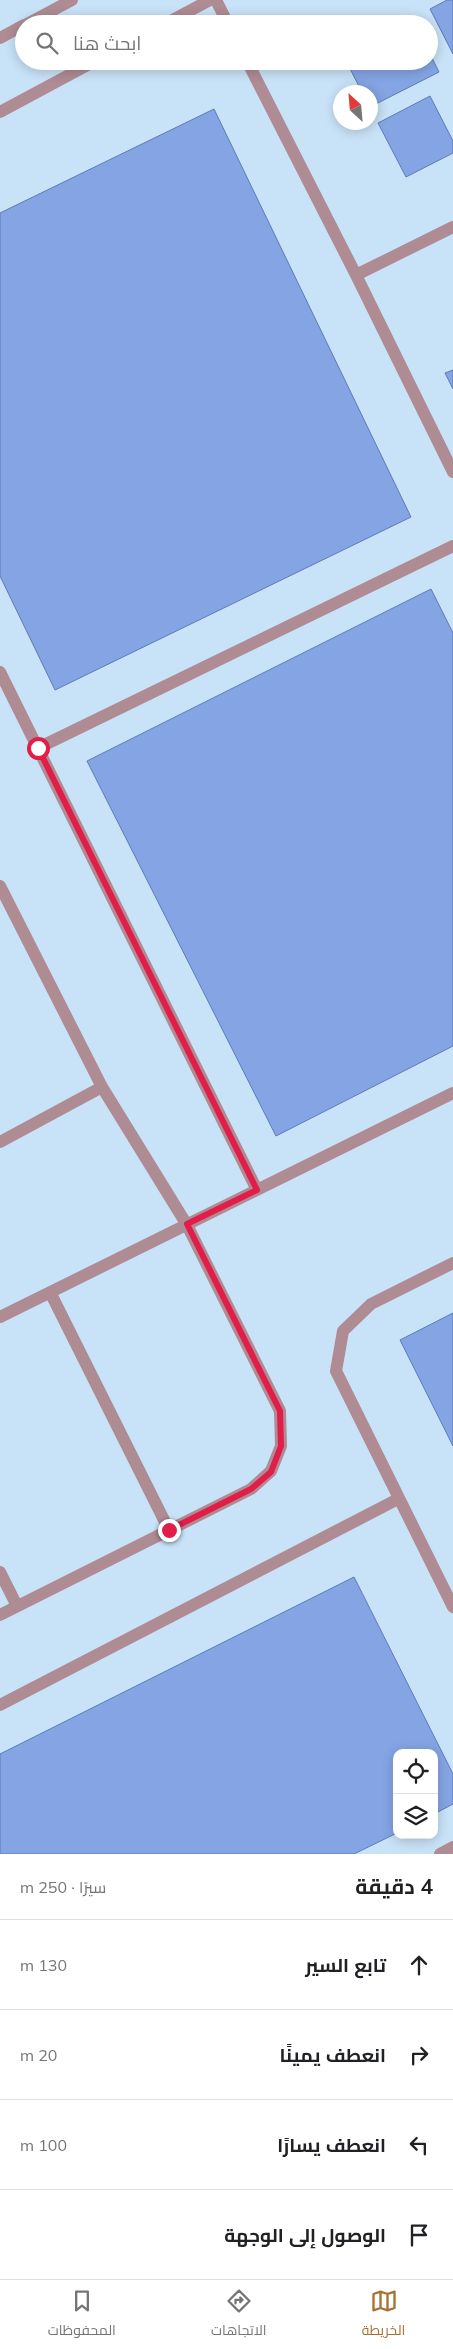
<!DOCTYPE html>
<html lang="ar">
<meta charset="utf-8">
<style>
body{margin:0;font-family:Mulish,Cairo,sans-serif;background:#f6f6f6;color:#202124;direction:rtl}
.controls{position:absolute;right:15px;bottom:15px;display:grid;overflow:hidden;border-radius:10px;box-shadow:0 2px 12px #0003}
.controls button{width:45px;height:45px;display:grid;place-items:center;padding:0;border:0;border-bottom:1px solid #e0e0e0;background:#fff;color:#202124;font:25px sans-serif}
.compass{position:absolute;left:333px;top:85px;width:45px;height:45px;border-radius:50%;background:#fff;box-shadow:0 2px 12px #0003;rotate:334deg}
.stop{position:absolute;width:15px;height:15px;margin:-11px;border:4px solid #e11d48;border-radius:50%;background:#fff}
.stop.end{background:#e11d48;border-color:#fff;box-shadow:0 1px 5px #0008}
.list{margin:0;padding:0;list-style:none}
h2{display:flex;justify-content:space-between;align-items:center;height:65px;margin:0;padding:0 20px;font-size:21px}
h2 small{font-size:16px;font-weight:400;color:#757577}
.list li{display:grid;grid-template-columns:32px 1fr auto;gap:15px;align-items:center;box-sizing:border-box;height:90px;padding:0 20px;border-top:1px solid #e0e0e0}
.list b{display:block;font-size:19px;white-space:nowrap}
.list em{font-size:16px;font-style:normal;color:#757577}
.icon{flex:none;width:28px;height:28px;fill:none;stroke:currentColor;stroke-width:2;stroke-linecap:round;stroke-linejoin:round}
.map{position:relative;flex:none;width:453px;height:1854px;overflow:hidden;direction:ltr}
.search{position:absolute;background:#fff;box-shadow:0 2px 12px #0003;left:15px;right:15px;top:15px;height:55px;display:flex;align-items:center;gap:12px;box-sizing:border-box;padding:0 18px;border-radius:28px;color:#757577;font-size:19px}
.sheet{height:425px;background:#fff}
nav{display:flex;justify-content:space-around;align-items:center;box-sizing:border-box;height:70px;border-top:1px solid #e0e0e0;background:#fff;font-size:14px;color:#757577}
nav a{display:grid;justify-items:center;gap:2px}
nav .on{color:#ab6f31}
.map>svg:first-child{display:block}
.building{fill:#84a4e4;stroke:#5d7bb8}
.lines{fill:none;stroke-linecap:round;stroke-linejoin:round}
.lane{stroke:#af8b93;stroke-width:12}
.street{stroke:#af8b93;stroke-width:12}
.route{stroke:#e11d48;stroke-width:6}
</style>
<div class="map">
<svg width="453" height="1854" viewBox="0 0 453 1854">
<rect width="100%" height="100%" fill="#c8e2f7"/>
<!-- building -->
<path class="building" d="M 447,0 L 453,0 L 453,54 L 430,9 Z
M 411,16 L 415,24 L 395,24 Z
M 429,52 L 439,72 L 370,107 L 370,92 L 362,92 L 346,61 L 429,61 Z
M 430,96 L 453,141 L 453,153 L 406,177 L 378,123 Z
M 214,109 L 411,517 L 55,690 L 0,576 L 0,213 Z
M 453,370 L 453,389 L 445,373 Z
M 431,589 L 453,633 L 453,1046 L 276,1136 L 87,761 Z
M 453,1313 L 453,1446 L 400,1340 Z
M 354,1577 L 453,1774 L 453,1804 L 434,1814 L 434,1753 L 397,1753 L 397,1833 L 354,1854 L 0,1854 L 0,1754 Z"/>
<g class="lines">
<!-- lane -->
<path class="lane" d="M 216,0 L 228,24
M 165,24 L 210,0
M 247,61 L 356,275 L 453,472
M 0,112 L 95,61
M 356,275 L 453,227
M 0,672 L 257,1190
M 38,748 L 453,546
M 0,886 L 102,1087 L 187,1225 L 280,1411 L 281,1446 L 271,1471 L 251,1489 L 0,1615
M 0,1142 L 102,1087
M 453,1263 L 371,1304 L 343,1331 L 336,1371 L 453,1607
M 50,1292 L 169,1530
M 0,1317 L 453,1093
M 0,1572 L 17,1606
M 0,1705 L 398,1499
M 440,1854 L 453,1847"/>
<!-- street -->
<path class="street" d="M 27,24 L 72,0
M 0,38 L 24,25"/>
</g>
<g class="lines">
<!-- route -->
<path class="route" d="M 38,748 L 257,1190 L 187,1224 L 280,1411 L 281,1446 L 271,1472 L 251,1489 L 169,1530"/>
</g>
</svg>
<div class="controls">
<button><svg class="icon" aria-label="locate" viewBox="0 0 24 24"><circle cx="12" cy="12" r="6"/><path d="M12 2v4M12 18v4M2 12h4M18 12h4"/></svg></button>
<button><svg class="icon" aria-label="layers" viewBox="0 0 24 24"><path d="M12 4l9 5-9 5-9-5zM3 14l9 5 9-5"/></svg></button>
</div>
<svg class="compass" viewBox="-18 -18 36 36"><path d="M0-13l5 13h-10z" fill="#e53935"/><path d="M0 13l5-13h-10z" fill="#757577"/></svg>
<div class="stop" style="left:38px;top:748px"></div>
<div class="stop end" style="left:169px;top:1530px"></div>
<div class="search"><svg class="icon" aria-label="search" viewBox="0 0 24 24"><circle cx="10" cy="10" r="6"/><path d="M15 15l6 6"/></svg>ابحث هنا</div>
</div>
<section class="sheet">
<h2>4 دقيقة<small>سيرًا · 250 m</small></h2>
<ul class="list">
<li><svg class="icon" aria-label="ahead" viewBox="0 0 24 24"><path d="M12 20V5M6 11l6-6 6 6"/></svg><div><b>تابع السير</b></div><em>130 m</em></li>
<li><svg class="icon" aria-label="right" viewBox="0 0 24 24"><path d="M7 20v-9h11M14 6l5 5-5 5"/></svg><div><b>انعطف يمينًا</b></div><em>20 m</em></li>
<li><svg class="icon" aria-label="left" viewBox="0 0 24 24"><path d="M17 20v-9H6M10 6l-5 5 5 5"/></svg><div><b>انعطف يسارًا</b></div><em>100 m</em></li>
<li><svg class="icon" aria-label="arrive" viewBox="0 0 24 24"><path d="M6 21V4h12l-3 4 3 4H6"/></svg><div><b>الوصول إلى الوجهة</b></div></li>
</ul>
</section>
<nav>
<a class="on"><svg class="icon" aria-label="map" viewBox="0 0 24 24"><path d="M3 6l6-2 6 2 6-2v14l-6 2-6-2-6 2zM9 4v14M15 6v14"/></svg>الخريطة</a>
<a><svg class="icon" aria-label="directions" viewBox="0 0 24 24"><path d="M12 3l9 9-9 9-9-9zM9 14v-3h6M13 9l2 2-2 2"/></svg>الاتجاهات</a>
<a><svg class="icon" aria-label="saved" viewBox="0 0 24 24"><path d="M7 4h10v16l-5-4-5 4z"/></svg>المحفوظات</a>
</nav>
